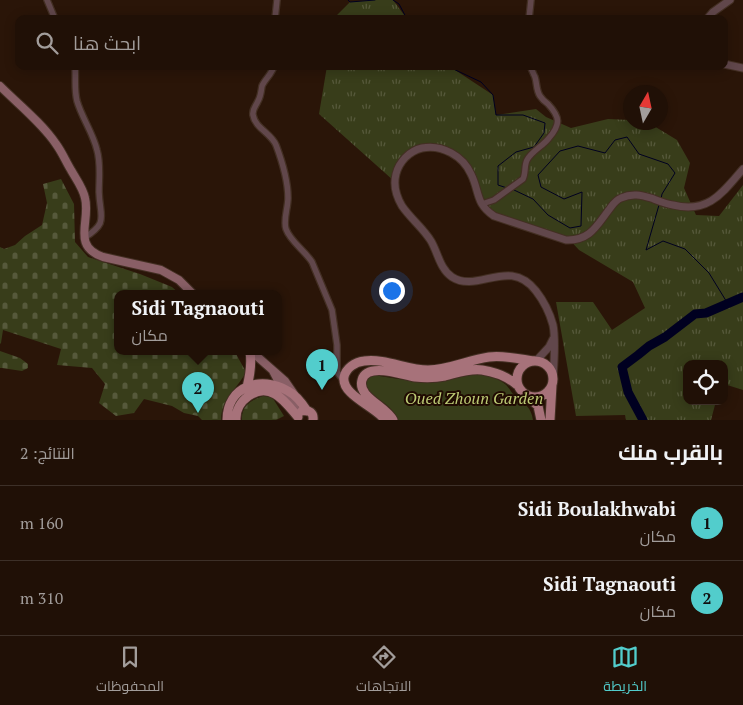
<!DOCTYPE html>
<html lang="ar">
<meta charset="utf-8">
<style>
body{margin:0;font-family:"PT Serif",Cairo,serif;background:#281910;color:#f1f3f6;direction:rtl}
.controls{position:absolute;right:15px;bottom:15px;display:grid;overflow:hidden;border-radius:10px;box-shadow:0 2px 12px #0003}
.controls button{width:45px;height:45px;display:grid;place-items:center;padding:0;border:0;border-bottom:1px solid #3d3028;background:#201006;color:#f1f3f6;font:25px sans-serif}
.compass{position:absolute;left:623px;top:85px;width:45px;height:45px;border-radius:50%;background:#201006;box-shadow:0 2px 12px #0003;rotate:9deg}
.you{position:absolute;left:391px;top:290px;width:18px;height:18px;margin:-12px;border:4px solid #fff;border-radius:50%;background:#1a73e8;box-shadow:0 0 0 8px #1a73e833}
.badge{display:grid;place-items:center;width:32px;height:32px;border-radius:50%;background:#52cdcc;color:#111;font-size:16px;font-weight:700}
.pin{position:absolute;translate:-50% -41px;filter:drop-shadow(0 1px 2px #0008)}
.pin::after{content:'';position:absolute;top:26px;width:18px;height:15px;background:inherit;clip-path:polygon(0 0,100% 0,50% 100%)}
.popup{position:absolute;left:114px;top:290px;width:168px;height:65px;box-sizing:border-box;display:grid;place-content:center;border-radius:10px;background:#201006;filter:drop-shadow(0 1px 4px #0005);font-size:16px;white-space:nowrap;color:#a29d9b}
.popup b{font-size:19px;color:#f1f3f6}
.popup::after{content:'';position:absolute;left:50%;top:100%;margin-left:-10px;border:10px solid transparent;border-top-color:#201006}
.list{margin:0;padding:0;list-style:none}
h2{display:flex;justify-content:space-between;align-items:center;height:65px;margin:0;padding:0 20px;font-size:21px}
h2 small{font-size:16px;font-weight:400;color:#a29d9b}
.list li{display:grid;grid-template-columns:32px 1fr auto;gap:15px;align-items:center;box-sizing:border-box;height:75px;padding:0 20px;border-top:1px solid #3d3028}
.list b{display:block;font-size:19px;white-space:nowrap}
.list p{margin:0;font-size:16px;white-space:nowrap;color:#a29d9b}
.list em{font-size:16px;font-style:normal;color:#a29d9b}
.icon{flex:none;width:28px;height:28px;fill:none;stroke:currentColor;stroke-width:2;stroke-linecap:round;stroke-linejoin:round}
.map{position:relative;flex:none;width:743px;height:420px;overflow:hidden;direction:ltr}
.search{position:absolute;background:#201006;box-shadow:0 2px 12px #0003;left:15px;right:15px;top:15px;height:55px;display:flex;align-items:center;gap:12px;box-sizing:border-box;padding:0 18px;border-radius:10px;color:#a29d9b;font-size:19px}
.sheet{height:215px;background:#201006}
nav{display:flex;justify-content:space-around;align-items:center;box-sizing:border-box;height:70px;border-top:1px solid #3d3028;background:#201006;font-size:14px;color:#a29d9b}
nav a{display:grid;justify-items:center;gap:2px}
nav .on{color:#52cdcc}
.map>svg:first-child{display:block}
.grass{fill:url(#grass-tufts)}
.cemetery{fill:url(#cemetery-stones)}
.park{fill:#383d1a}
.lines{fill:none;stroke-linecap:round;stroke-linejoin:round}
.stream{stroke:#000020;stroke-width:1}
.river{stroke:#000020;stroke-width:9}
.minor-casing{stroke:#432f23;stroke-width:8}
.tertiary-casing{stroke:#432f23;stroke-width:9}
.secondary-casing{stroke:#432f23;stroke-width:10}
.primary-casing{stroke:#432f23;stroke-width:11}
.minor{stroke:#61474b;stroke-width:5.5}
.tertiary{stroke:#61474b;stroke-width:7}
.secondary{stroke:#895f66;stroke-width:8}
.primary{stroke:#a7727a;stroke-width:9}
.labels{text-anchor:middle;stroke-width:4;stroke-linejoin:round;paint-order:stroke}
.park-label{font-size:16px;font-style:italic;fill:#bcca74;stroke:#200b02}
</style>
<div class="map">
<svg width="743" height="420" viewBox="0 0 743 420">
<defs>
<pattern id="grass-tufts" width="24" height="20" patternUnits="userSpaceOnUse" patternTransform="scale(1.25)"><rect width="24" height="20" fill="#383d1a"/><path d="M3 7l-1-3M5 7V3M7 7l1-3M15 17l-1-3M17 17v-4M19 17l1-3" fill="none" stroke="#56593b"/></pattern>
<pattern id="cemetery-stones" width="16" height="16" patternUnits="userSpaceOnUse" patternTransform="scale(1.25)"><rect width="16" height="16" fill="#383d1a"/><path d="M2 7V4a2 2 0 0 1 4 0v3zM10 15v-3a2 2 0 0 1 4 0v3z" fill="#56593b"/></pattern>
</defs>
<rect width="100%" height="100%" fill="#2a1508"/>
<!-- grass -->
<path class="grass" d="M 371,0 L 393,0 L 407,19 L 336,19 L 336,16 L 350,2 Z
M 327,66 L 449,66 L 493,95 L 496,115 L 536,109 L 546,117 L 571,128 L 608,119 L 630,120 L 630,122 L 649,123 L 677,140 L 690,163 L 684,188 L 696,215 L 719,216 L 743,185 L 743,390 L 724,384 L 724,364 L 687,364 L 687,401 L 716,401 L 711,420 L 626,420 L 625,415 L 576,416 L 556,302 L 593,302 L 612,330 L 645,308 L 633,282 L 579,250 L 568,238 L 499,218 L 478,196 L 466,165 L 440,144 L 411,151 L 394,181 L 319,114 Z"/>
<!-- cemetery -->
<path class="cemetery" d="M 61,179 L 74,204 L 75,242 L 88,257 L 140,274 L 172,287 L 180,294 L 118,294 L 118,352 L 235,352 L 246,372 C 236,391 222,397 221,420 L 202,420 L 198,416 L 184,413 L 172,406 L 144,399 L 134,413 L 116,416 L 99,403 L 105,384 L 92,368 L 57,365 L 61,349 L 3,330 L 1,343 L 0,344 L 0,247 L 4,249 L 15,245 L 25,236 L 42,225 L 47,203 L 43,184 Z
M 0,351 L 20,358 L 28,364 L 28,368 L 22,371 L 2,368 L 0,368 Z
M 263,396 L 272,397 L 284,416 L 276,420 L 242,420 C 241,406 251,400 263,396 Z"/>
<!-- park -->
<path class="park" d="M 475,374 C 486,375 496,377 505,384 C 509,387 511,393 515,396 C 525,404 531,407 533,420 L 398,420 C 393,406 379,401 369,391 C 366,388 366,383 365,379 L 373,375 L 425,383 L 447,380 Z"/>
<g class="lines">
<!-- stream -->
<path class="stream" d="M 348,0 L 350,2 L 375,0
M 393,0 L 399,4 L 407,19
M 447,66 L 481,82 L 493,95 L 496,115 L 523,115 L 545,123 L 544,133 L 534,147 L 516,152 L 498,166 L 498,185 L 507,188
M 514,190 L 533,199 L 548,215 L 570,228 L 581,226 L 582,192 L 564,199 L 541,187 L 538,175 L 560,151 L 578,146 L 605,153 L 615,140 L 627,137 L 639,154 L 668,164 L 675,173 L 662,194 L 661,199
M 659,205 L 646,250 L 663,241 L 685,249 L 709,273 L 728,304"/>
<!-- river -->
<path class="river" d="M 643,420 L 628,392 L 622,367 L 638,355 L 649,346 L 665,337 L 695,314 L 706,313 L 743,297"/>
<defs>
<path id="minor" d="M 47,0 L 55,19
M 275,19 L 277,0
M 529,19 L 531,0
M 75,66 C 76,78 74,89 77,101 C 82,118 93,133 97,150 C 101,164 99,178 99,192 C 100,218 109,222 84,238
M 274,66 C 272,74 265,79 262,86 C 261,91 261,96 258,101 C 256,106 252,109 253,115 C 255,128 271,133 276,145 C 282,161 288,181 288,198 C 288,208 283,220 286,229 C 290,241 305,251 312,262 L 332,310 L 337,345 L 337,372 L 344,381
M 482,204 L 494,200 L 523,179 C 526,173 524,166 527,160 C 532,151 543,146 549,138 C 561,124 560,117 548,104 C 545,102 542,99 540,96 C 536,90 537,83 535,77 C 533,73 532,70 530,66"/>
<path id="tertiary" d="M 707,19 L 713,12 L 730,0
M 724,64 L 743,68
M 536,361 L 549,347 L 553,339
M 553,378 C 554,363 556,340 553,325 C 550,314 543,300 536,291 C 509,256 478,294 452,277 C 440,269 438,253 431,241 C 423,228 411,219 402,206 C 396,196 393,186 396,174 C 399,162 409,151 422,148 C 442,144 463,156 471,174 C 480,192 475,203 494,216 L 566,240 C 589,241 596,227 608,211 C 612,206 615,200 621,198 C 632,193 641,195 651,198 C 659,201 666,204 673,205 C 709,214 723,192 743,169"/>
<path id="secondary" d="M 0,86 C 18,104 42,123 56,144 C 62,152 66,162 71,170 C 76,179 83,188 85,198 C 91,221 71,246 103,257 L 161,270 L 179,280 L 193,294
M 252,352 L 285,381 L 294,394
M 273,371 L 285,394 L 295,408"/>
<path id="primary" d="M517 379a18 18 0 1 1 36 0a18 18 0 1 1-36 0Z
M 247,387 C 250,375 252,364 250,352
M 527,396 L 538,406 L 541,420
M 302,411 C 309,409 314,413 313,420
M 227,420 C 227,386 261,375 288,391 C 296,395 302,403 307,411
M 236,420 C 235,401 257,384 275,394 C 284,399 291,409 298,417
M 385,420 C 376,407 341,395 344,377 C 346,368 355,362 364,361 C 385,358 407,370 428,370 C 449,370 468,360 489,357 C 504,355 520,359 534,361
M 393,420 C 386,406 357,397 362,380 C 367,362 402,375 415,377 C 425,378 435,378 445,376 C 457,373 470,368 482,370 C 495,372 508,377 517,385
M 550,420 L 552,385"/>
</defs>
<!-- minor casing -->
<use href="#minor" class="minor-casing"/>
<!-- tertiary casing -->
<use href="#tertiary" class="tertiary-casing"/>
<!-- secondary casing -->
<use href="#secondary" class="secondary-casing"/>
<!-- primary casing -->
<use href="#primary" class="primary-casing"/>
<!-- minor -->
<use href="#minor" class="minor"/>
<!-- tertiary -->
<use href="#tertiary" class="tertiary"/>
<!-- secondary -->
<use href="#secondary" class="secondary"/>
<!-- primary -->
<use href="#primary" class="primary"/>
</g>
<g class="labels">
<!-- park labels -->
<g class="park-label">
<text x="474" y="404">Oued Zhoun Garden</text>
</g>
</g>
</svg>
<div class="controls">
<button><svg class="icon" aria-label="locate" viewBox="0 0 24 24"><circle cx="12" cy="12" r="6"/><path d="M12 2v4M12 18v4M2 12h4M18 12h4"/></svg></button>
</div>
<svg class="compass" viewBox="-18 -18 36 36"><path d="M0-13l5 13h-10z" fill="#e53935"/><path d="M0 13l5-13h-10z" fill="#a29d9b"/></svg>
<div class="you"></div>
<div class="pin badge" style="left:322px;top:390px">1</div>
<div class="pin badge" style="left:198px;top:413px">2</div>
<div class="popup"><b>Sidi Tagnaouti</b>مكان</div>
<div class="search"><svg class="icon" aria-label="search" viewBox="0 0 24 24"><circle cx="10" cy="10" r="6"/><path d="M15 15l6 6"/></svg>ابحث هنا</div>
</div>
<section class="sheet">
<h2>بالقرب منك<small>النتائج: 2</small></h2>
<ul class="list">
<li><span class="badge">1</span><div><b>Sidi Boulakhwabi</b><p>مكان</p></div><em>160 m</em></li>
<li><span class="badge">2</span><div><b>Sidi Tagnaouti</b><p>مكان</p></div><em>310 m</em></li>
</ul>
</section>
<nav>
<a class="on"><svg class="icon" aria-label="map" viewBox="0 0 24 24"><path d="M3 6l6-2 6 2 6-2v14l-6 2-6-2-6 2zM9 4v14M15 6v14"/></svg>الخريطة</a>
<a><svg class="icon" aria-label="directions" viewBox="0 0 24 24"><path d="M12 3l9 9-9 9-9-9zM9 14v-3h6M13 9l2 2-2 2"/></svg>الاتجاهات</a>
<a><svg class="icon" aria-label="saved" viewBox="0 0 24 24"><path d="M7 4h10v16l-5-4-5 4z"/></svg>المحفوظات</a>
</nav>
